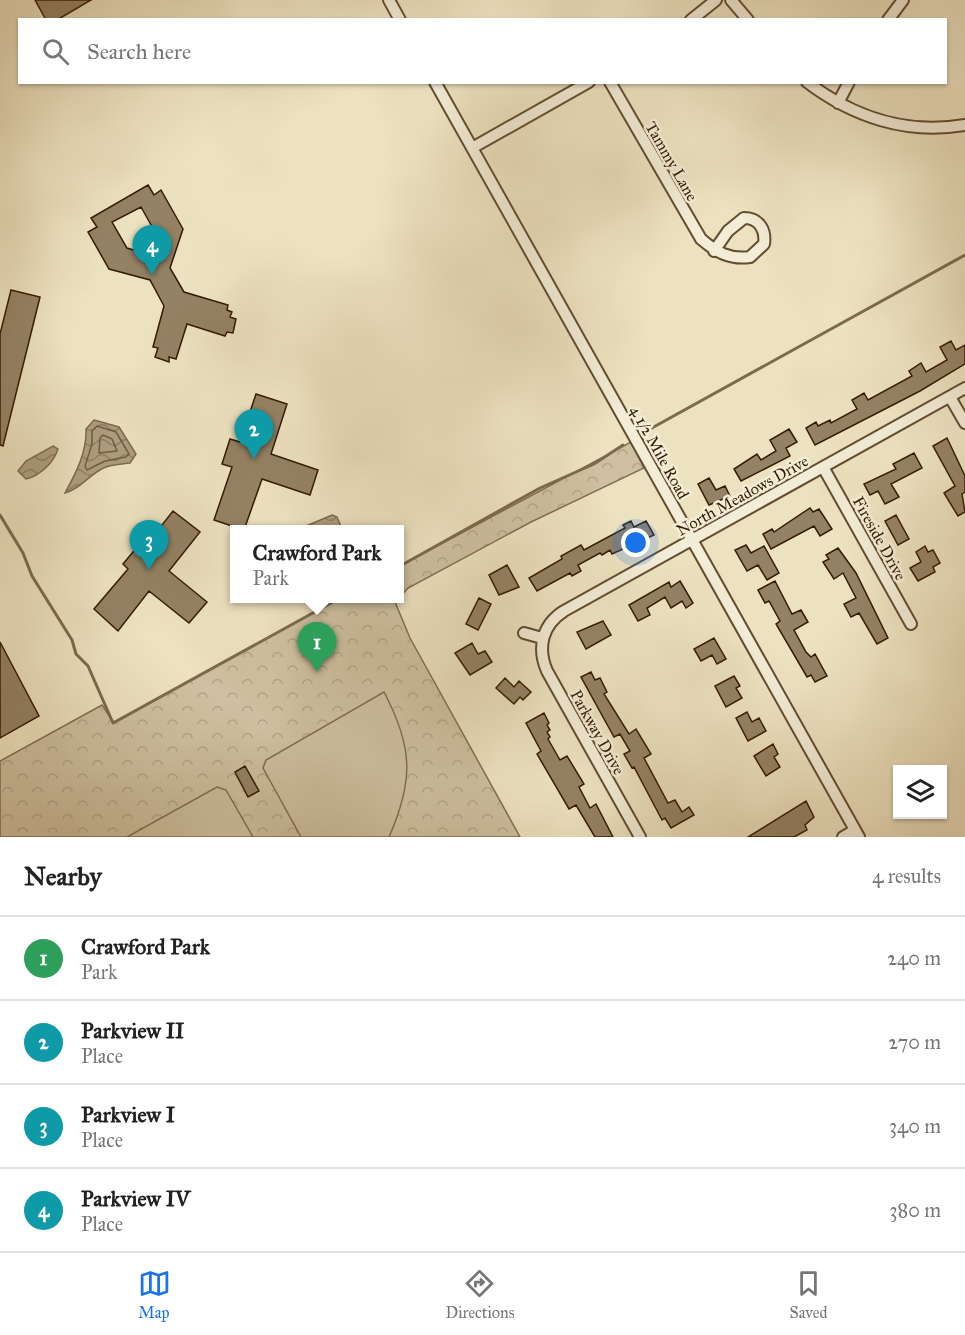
<!DOCTYPE html>
<style>
body{margin:0;font-family:"IM FELL Great Primer",serif;background:#f6f6f6;color:#222}
.controls{position:absolute;right:18px;bottom:18px;display:grid;overflow:hidden;border-radius:0px;box-shadow:0 2px 4px #0004}
.controls button{width:54px;height:54px;display:grid;place-items:center;padding:0;border:0;border-bottom:2px solid #e0e0e0;background:#fff;color:#222;font:30px sans-serif}
.you{position:absolute;left:636px;top:543px;width:21px;height:21px;margin:-15px;border:4px solid #fff;border-radius:50%;background:#1a73e8;box-shadow:0 0 0 9px #1a73e833}
.badge{display:grid;place-items:center;width:39px;height:39px;border-radius:50%;background:#1a73e8;color:#fff;font-size:20px;font-weight:700}
.pin{position:absolute;translate:-50% -50px;filter:drop-shadow(0 2px 3px #0008)}
.pin::after{content:'';position:absolute;top:32px;width:21px;height:18px;background:inherit;clip-path:polygon(0 0,100% 0,50% 100%)}
.popup{position:absolute;left:230px;top:525px;width:174px;height:78px;box-sizing:border-box;display:grid;place-content:center;border-radius:0px;background:#fff;filter:drop-shadow(0 2px 4px #0005);font-size:20px;white-space:nowrap;color:#767676}
.popup b{font-size:22px;color:#222}
.popup::after{content:'';position:absolute;left:50%;top:100%;margin-left:-12px;border:12px solid transparent;border-top-color:#fff}
.list{margin:0;padding:0;list-style:none}
h2{display:flex;justify-content:space-between;align-items:center;height:78px;margin:0;padding:0 24px;font-size:26px}
h2 small{font-size:20px;font-weight:400;color:#767676}
.list li{display:grid;grid-template-columns:39px 1fr auto;gap:18px;align-items:center;box-sizing:border-box;height:84px;padding:0 24px;border-top:2px solid #e0e0e0}
.list b{display:block;font-size:22px;white-space:nowrap}
.list p{margin:0;font-size:20px;white-space:nowrap;color:#767676}
.list em{font-size:20px;font-style:normal;color:#767676}
.icon{flex:none;width:33px;height:33px;fill:none;stroke:currentColor;stroke-width:2;stroke-linecap:round;stroke-linejoin:round}
.map{position:relative;flex:none;width:965px;height:837px;overflow:hidden}
.search{position:absolute;background:#fff;box-shadow:0 2px 4px #0004;left:18px;right:18px;top:18px;height:66px;display:flex;align-items:center;gap:15px;box-sizing:border-box;padding:0 21px;border-radius:0px;color:#767676;font-size:22px}
.sheet{height:414px;background:#fff}
nav{display:flex;justify-content:space-around;align-items:center;box-sizing:border-box;height:84px;border-top:2px solid #e0e0e0;background:#fff;font-size:16px;color:#767676}
nav a{display:grid;justify-items:center;gap:3px}
nav .on{color:#1a73e8}
.map>svg:first-child{display:block}
.park{fill:url(#park-crowns);stroke:#816e50;stroke-width:1.5}
.pitch{fill:#cec0a0;stroke:#816e50;stroke-width:1.5}
.water{fill:url(#water-waves);stroke:#7d6a4d;stroke-width:1.5}
.lines{fill:none;stroke-linecap:round;stroke-linejoin:round}
.shore{stroke:#715c40;stroke-width:1.5}
.stream{stroke:#7d6a4d;stroke-width:3}
.building{fill:#948264;stroke:#341b01;stroke-width:1.5;fill-rule:evenodd}
.minor-casing{stroke:#624d31;stroke-width:14}
.minor{stroke:#f3ecd6;stroke-width:10}
.labels{text-anchor:middle;stroke-width:5;stroke-linejoin:round;paint-order:stroke}
.street-label{font-size:16px;fill:#341b01;stroke:#f3ecd6}
</style>
<div class="map">
<svg width="965" height="837" viewBox="0 0 965 837">
<defs>
<pattern id="park-crowns" width="20" height="18" patternUnits="userSpaceOnUse" patternTransform="scale(1.5)"><rect width="20" height="18" fill="#cec0a0"/><path d="M2 6a3 3 0 1 1 6 0M12 15a3 3 0 1 1 6 0" fill="none" stroke="#b2a488"/></pattern>
<pattern id="water-waves" width="16" height="10" patternUnits="userSpaceOnUse" patternTransform="scale(1.5)"><rect width="16" height="10" fill="#ae9e7f"/><path d="M0 5q4-4 8 0t8 0" fill="none" stroke="#8e8066"/></pattern>
</defs>
<rect width="100%" height="100%" fill="#ede2c0"/>
<filter id="stains"><feTurbulence type="fractalNoise" baseFrequency=".00333" numOctaves="4"/><feColorMatrix values="0 0 0 0 .2 0 0 0 0 .09 0 0 0 0 .02 0 0 0 .5 -.17"/></filter>
<radialGradient id="worn" r=".72"><stop offset=".6" stop-color="#630" stop-opacity="0"/><stop offset="1" stop-color="#630" stop-opacity=".3"/></radialGradient>
<!-- park -->
<path class="park" d="M 631,442 L 644,468 L 531,522 L 408,588 L 400,597 L 400,566 Z
M 340,598 L 398,599 L 395,602 L 410,638 L 520,837 L 0,837 L 0,761 L 102,705 L 114,723 Z"/>
<!-- pitch -->
<path class="pitch" d="M 384,692 C 413,747 414,780 389,837 L 301,837 L 263,768 L 266,760 Z
M 217,787 L 226,790 L 253,837 L 127,837 Z"/>
<!-- water -->
<path class="water" d="M 94,420 L 119,427 L 136,454 L 130,463 C 122,464 113,464 106,467 C 90,473 81,489 65,493 C 76,473 87,452 86,429 Z
M 53,446 L 58,449 C 54,462 40,476 26,479 L 18,471 L 26,461 Z
M 332,515 L 337,517 L 342,529 L 299,529 Z"/>
<g class="lines">
<!-- shore -->
<path class="shore" d="M 97,426 L 116,432 L 129,454 L 126,457 L 105,461 L 87,470 L 85,466 L 92,444 L 92,431 Z
M 103,435 L 112,439 L 117,451 L 99,453 L 100,438 Z"/>
<!-- stream -->
<path class="stream" d="M 641,434 L 965,255
M 0,515 L 23,553 L 32,576 L 72,640 L 76,654 L 88,666 L 113,723 L 340,598
M 400,566 L 540,488 L 594,464 L 623,445"/>
</g>
<!-- building -->
<path class="building" d="M 35,0 L 91,0 L 57,20 L 46,20 Z
M 148,185 L 154,195 L 161,190 L 183,229 L 170,268 L 184,292 L 228,305 L 227,310 L 232,312 L 230,317 L 236,319 L 233,333 L 227,332 L 225,336 L 187,324 L 176,359 L 169,357 L 169,362 L 155,357 L 158,348 L 153,347 L 164,306 L 150,280 L 109,269 L 88,232 L 97,227 L 91,218 ZM 141,207 L 155,232 L 151,246 L 140,252 L 127,248 L 112,222 Z
M 11,290 L 40,297 L 3,446 L 0,445 L 0,334 Z
M 951,341 L 956,350 L 965,345 L 965,364 L 920,391 L 815,445 L 806,428 L 816,422 L 818,426 L 830,420 L 831,423 L 857,409 L 852,400 L 864,393 L 868,400 L 912,376 L 909,371 L 921,363 L 926,372 L 947,360 L 940,347 Z
M 256,394 L 287,404 L 271,454 L 318,470 L 310,495 L 262,479 L 244,530 L 214,520 L 232,467 L 222,464 L 230,439 L 240,442 Z
M 789,429 L 797,442 L 786,448 L 790,456 L 741,481 L 734,469 L 757,454 L 761,460 L 776,451 L 770,440 Z
M 947,438 L 965,476 L 965,492 L 962,494 L 965,512 L 958,516 L 944,493 L 955,486 L 933,446 Z
M 914,453 L 922,468 L 891,484 L 899,497 L 885,504 L 878,491 L 870,495 L 864,484 L 896,469 L 893,464 Z
M 709,478 L 716,490 L 725,486 L 730,496 L 709,505 L 698,484 Z
M 810,508 L 813,512 L 819,509 L 832,529 L 820,536 L 814,526 L 771,549 L 763,534 L 772,529 L 774,532 Z
M 173,511 L 200,532 L 169,571 L 207,602 L 189,623 L 149,591 L 118,631 L 94,609 L 128,569 L 123,564 L 138,546 L 143,549 Z
M 896,515 L 909,539 L 898,545 L 885,521 Z
M 631,521 L 634,527 L 646,521 L 654,535 L 612,554 L 610,550 L 602,555 L 600,553 L 578,565 L 581,571 L 572,576 L 570,573 L 537,591 L 529,578 L 562,559 L 561,556 L 581,545 L 584,550 L 625,528 L 623,525 Z
M 746,545 L 751,553 L 764,546 L 779,573 L 767,580 L 758,565 L 747,571 L 735,550 Z
M 925,546 L 928,552 L 933,550 L 940,563 L 933,567 L 935,572 L 918,581 L 910,568 L 921,562 L 916,552 Z
M 838,548 L 856,573 L 888,638 L 877,644 L 859,613 L 851,617 L 844,604 L 856,598 L 843,573 L 834,579 L 823,562 L 829,559 L 826,555 Z
M 507,565 L 519,587 L 499,595 L 489,575 Z
M 680,581 L 693,603 L 686,608 L 682,601 L 671,608 L 665,597 L 647,608 L 650,615 L 638,621 L 629,605 L 669,582 L 671,587 Z
M 775,581 L 792,614 L 801,610 L 808,622 L 794,630 L 806,652 L 811,657 L 815,654 L 827,676 L 815,682 L 811,675 L 807,677 L 776,624 L 780,621 L 769,601 L 765,603 L 758,590 Z
M 479,598 L 491,604 L 478,630 L 466,624 Z
M 603,621 L 611,635 L 586,649 L 577,632 Z
M 714,638 L 726,659 L 717,664 L 712,655 L 701,661 L 694,649 Z
M 0,642 L 39,716 L 0,738 Z
M 472,643 L 478,654 L 485,651 L 492,662 L 470,675 L 455,653 Z
M 591,672 L 595,680 L 600,678 L 607,692 L 604,694 L 629,734 L 636,729 L 651,754 L 644,758 L 668,803 L 675,800 L 682,812 L 689,807 L 694,815 L 671,828 L 665,818 L 662,820 L 634,767 L 632,768 L 624,754 L 630,751 L 620,734 L 614,737 L 581,677 Z
M 734,676 L 740,686 L 736,688 L 742,698 L 726,707 L 715,686 Z
M 505,678 L 514,687 L 519,681 L 531,692 L 523,700 L 520,697 L 514,704 L 496,688 Z
M 747,712 L 752,722 L 759,718 L 766,731 L 748,741 L 736,718 Z
M 544,713 L 549,723 L 547,725 L 550,730 L 547,732 L 550,737 L 548,739 L 560,760 L 567,756 L 584,784 L 579,787 L 590,808 L 596,804 L 613,837 L 595,837 L 576,805 L 569,809 L 537,754 L 541,751 L 526,723 Z
M 773,744 L 778,754 L 774,757 L 780,767 L 766,776 L 754,756 Z
M 245,766 L 259,791 L 248,797 L 235,772 Z
M 806,801 L 814,817 L 805,825 L 807,830 L 794,837 L 748,837 Z"/>
<g class="lines">
<defs>
<path id="minor" d="M 389,0 L 400,20
M 731,0 L 748,20
M 691,20 L 716,0
M 888,20 L 903,0
M 435,82 L 859,837
M 610,82 L 701,239 C 716,252 730,260 750,257 L 764,244 C 766,231 760,218 744,218 L 728,231 L 714,251
M 807,82 C 853,117 907,135 965,125
M 838,103 L 849,82
M 472,148 L 589,82
M 950,397 L 965,423
M 823,467 L 911,624
M 524,633 L 542,638
M 640,837 L 547,671 C 537,648 542,625 564,611 L 965,388
M 843,837 L 855,830"/>
</defs>
<!-- minor casing -->
<use href="#minor" class="minor-casing"/>
<!-- minor -->
<use href="#minor" class="minor"/>
</g>
<g class="labels">
<!-- street labels -->
<g class="street-label">
<text transform="translate(672 161) rotate(60)" y="6">Tammy Lane</text>
<text transform="translate(660 452) rotate(61)" y="6">4 1/2 Mile Road</text>
<text transform="translate(742 495) rotate(-29)" y="6">North Meadows Drive</text>
<text transform="translate(880 538) rotate(61)" y="6">Fireside Drive</text>
<text transform="translate(598 732) rotate(61)" y="6">Parkway Drive</text>
</g>
</g>
<rect width="100%" height="100%" filter="url(#stains)"/>
<rect width="100%" height="100%" fill="url(#worn)"/>
</svg>
<div class="controls">
<button><svg class="icon" aria-label="layers" viewBox="0 0 24 24"><path d="M12 4l9 5-9 5-9-5zM3 14l9 5 9-5"/></svg></button>
</div>
<div class="you"></div>
<div class="pin badge" style="left:317px;top:672px;background:#2e9e5b">1</div>
<div class="popup"><b>Crawford Park</b>Park</div>
<div class="pin badge" style="left:254px;top:459px;background:#0f9aa8">2</div>
<div class="pin badge" style="left:149px;top:570px;background:#0f9aa8">3</div>
<div class="pin badge" style="left:152px;top:275px;background:#0f9aa8">4</div>
<div class="search"><svg class="icon" aria-label="search" viewBox="0 0 24 24"><circle cx="10" cy="10" r="6"/><path d="M15 15l6 6"/></svg>Search here</div>
</div>
<section class="sheet">
<h2>Nearby<small>4 results</small></h2>
<ul class="list">
<li><span class="badge" style="background:#2e9e5b">1</span><div><b>Crawford Park</b><p>Park</p></div><em>240 m</em></li>
<li><span class="badge" style="background:#0f9aa8">2</span><div><b>Parkview II</b><p>Place</p></div><em>270 m</em></li>
<li><span class="badge" style="background:#0f9aa8">3</span><div><b>Parkview I</b><p>Place</p></div><em>340 m</em></li>
<li><span class="badge" style="background:#0f9aa8">4</span><div><b>Parkview IV</b><p>Place</p></div><em>380 m</em></li>
</ul>
</section>
<nav>
<a class="on"><svg class="icon" aria-label="map" viewBox="0 0 24 24"><path d="M3 6l6-2 6 2 6-2v14l-6 2-6-2-6 2zM9 4v14M15 6v14"/></svg>Map</a>
<a><svg class="icon" aria-label="directions" viewBox="0 0 24 24"><path d="M12 3l9 9-9 9-9-9zM9 14v-3h6M13 9l2 2-2 2"/></svg>Directions</a>
<a><svg class="icon" aria-label="saved" viewBox="0 0 24 24"><path d="M7 4h10v16l-5-4-5 4z"/></svg>Saved</a>
</nav>
